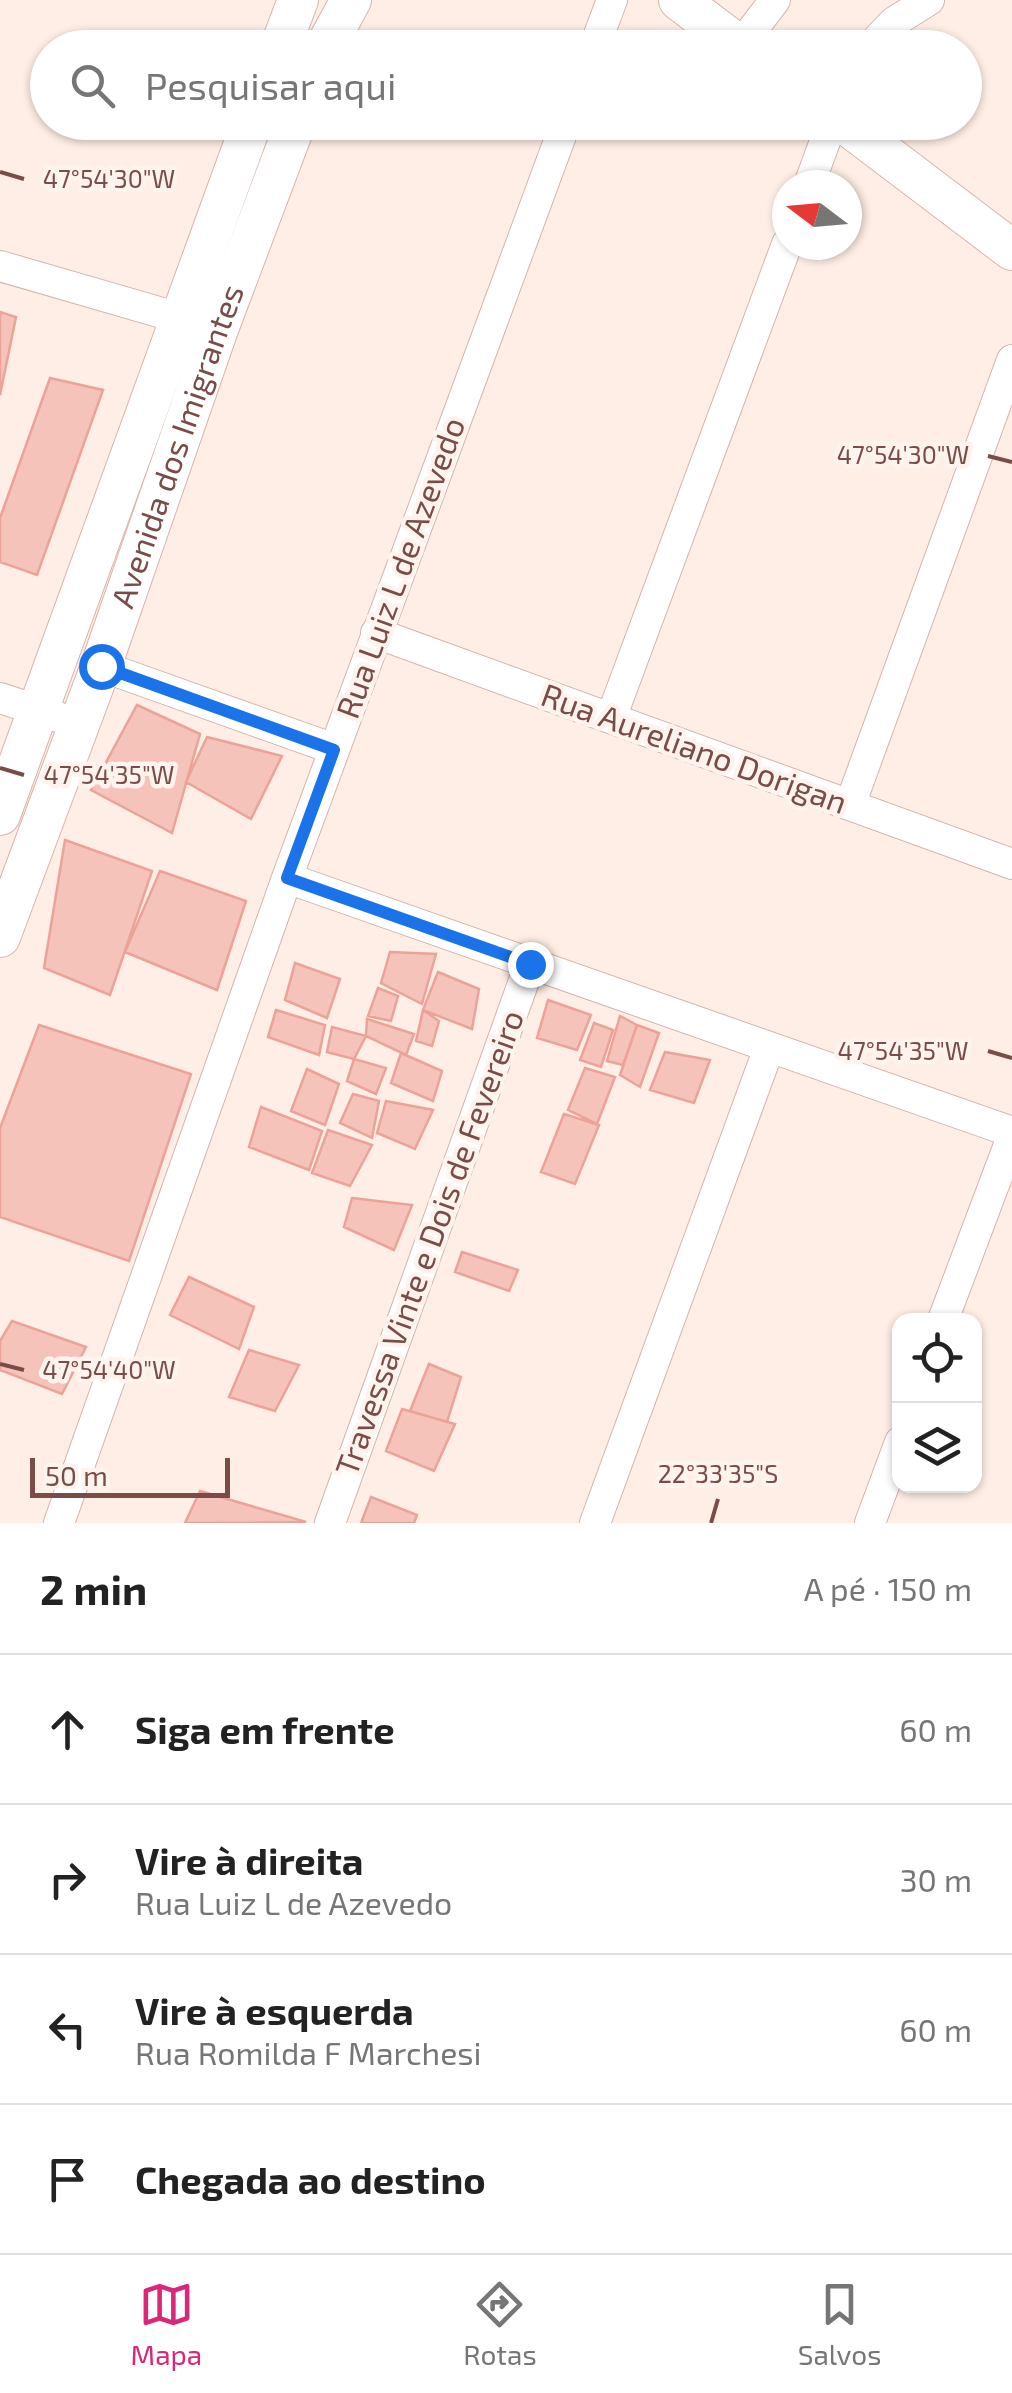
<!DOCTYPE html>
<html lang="pt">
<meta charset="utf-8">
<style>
body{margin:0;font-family:"Exo 2",sans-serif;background:#f2f2f2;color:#222}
.controls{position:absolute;right:30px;bottom:30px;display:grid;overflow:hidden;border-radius:20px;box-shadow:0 2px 8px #0004}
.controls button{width:90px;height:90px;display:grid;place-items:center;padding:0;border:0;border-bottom:2px solid #e0e0e0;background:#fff;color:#222;font:50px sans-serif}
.compass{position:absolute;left:772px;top:170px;width:90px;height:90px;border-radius:50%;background:#fff;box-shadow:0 2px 8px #0004;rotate:286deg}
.scale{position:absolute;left:30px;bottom:25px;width:200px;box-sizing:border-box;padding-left:10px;border:5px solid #7a4c47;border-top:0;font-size:28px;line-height:35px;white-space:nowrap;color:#7a4c47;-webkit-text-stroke:8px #fff4ed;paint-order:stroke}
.stop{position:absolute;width:30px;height:30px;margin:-22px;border:8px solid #1a73e8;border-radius:50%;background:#fff}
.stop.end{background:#1a73e8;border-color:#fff;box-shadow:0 2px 10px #0008}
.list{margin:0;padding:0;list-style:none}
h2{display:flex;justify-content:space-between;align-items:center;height:130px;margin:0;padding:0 40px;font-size:42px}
h2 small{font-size:32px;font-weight:400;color:#767676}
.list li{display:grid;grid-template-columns:65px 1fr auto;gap:30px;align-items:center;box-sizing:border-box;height:150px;padding:0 40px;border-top:2px solid #e0e0e0}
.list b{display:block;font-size:38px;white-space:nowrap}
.list p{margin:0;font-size:32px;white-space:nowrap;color:#767676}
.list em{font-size:32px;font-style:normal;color:#767676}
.icon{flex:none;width:55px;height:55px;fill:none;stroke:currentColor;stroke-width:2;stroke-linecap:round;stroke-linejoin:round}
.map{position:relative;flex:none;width:1012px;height:1523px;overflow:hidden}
.search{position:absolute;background:#fff;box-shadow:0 2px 8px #0004;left:30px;right:30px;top:30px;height:110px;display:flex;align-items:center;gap:25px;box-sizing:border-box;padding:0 35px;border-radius:55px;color:#767676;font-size:38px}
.sheet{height:730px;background:#fff}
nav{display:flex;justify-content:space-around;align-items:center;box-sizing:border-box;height:140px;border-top:2px solid #e0e0e0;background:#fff;font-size:28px;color:#767676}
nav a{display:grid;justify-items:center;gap:5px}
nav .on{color:#db2777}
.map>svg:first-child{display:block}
.building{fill:#f6c3ba;stroke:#eba399;stroke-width:2.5}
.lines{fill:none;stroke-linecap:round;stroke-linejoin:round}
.street-casing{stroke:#d4b4ac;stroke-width:32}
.secondary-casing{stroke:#dab4ac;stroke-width:42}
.street{stroke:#fff;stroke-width:30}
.secondary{stroke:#fff;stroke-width:40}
.route{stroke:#1a73e8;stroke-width:12}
.ticks{fill:none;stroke:#7a4c47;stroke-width:4}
.labels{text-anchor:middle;stroke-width:9;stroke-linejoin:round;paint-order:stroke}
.street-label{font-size:32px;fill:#7a4c47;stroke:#fff4ed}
.ticks-label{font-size:25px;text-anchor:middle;fill:#7a4c47;stroke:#fff4ed;stroke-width:9;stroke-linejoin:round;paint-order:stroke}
</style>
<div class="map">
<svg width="1012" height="1523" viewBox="0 0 1012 1523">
<rect width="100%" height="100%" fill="#feeee5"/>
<!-- building -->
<path class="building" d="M 0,312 L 16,317 L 0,395 Z
M 50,378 L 103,390 L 37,575 L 0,562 L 0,518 Z
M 137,705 L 200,734 L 172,833 L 91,790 Z
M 207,737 L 282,756 L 251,819 L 186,782 Z
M 65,840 L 152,871 L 110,995 L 44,968 Z
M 160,871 L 246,901 L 217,990 L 125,952 Z
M 390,952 L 436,954 L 422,1004 L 381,983 Z
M 295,963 L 340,979 L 327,1018 L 285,1000 Z
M 438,972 L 479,989 L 472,1029 L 423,1010 Z
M 378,988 L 398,996 L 391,1021 L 368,1016 Z
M 548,1000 L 591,1015 L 577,1050 L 537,1038 Z
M 276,1010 L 325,1025 L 319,1055 L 268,1037 Z
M 423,1010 L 439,1021 L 432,1046 L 416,1041 Z
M 620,1016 L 637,1025 L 623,1065 L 607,1061 Z
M 367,1019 L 414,1034 L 406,1055 L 366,1036 Z
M 594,1023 L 613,1030 L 601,1067 L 580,1060 Z
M 39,1025 L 191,1074 L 129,1261 L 0,1217 L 0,1128 Z
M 637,1025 L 659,1033 L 640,1087 L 620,1075 Z
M 332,1027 L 366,1036 L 354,1059 L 327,1052 Z
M 665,1052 L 710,1060 L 694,1103 L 650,1090 Z
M 401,1053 L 442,1071 L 433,1101 L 391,1083 Z
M 354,1059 L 386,1068 L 376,1094 L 347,1081 Z
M 585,1068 L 615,1077 L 597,1124 L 568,1110 Z
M 307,1069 L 339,1084 L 325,1125 L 291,1111 Z
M 353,1094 L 379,1101 L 372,1138 L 340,1123 Z
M 386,1101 L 433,1110 L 415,1149 L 377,1133 Z
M 261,1107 L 322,1131 L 309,1170 L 249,1147 Z
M 564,1114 L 599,1125 L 575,1184 L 541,1172 Z
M 328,1130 L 372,1145 L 350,1186 L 312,1173 Z
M 352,1198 L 412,1205 L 394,1250 L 344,1227 Z
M 462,1252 L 518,1270 L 509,1291 L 455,1272 Z
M 189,1277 L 254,1307 L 239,1349 L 170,1315 Z
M 12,1321 L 86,1347 L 62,1394 L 0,1370 L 0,1341 Z
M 249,1350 L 299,1365 L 275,1411 L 229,1397 Z
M 429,1364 L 461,1377 L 447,1422 L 410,1411 Z
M 402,1409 L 455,1424 L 434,1471 L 386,1451 Z
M 200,1491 L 306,1522 L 185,1523 Z
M 371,1497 L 417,1515 L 414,1523 L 361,1523 Z"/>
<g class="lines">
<defs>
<path id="street" d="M 740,46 L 775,0
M 594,48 L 612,0
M 869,48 L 894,22 L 929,0
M 809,185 L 832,122
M 0,266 L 200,324
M 376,633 L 1012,864
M 101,666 L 334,749
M 0,698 L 58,717
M 611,718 L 787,244
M 850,805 L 1012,360
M 287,878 L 1012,1132
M 943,1320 L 1012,1137
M 59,1523 L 287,878 L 566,122
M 330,1523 L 530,964
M 595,1523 L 769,1048
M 870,1523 L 900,1442"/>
<g id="secondary">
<path d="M 679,0 L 742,48"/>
<path d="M 280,48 L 298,0"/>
<path d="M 325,48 L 351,0"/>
<path d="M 843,122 L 1012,250"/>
<path d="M 0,815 L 252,122"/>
<path id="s1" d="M 0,937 L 101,666 L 218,329 L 296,122"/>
</g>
</defs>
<!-- street casing -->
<use href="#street" class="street-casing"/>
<!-- secondary casing -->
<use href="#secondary" class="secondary-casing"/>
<!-- street -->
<use href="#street" class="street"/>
<!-- secondary -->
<use href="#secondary" class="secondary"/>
</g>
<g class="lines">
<!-- route -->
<path class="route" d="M 101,666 L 334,750 L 287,878 L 530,964"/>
</g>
<!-- ticks -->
<path class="ticks" d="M 0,172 L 24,179M 988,456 L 1012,462M 0,768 L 24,775M 988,1051 L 1012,1058M 0,1364 L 24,1370M 711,1523 L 718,1499"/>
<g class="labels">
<!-- street labels -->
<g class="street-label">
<text dy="11" stroke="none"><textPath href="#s1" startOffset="522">Avenida dos Imigrantes</textPath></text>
<text transform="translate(401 568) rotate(-70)" y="11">Rua Luiz L de Azevedo</text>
<text transform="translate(694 749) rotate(20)" y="11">Rua Aureliano Dorigan</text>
<text transform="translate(430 1243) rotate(-70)" y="11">Travessa Vinte e Dois de Fevereiro</text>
</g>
</g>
<g class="ticks-label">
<text x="109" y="188">47°54'30"W</text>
<text x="903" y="464">47°54'30"W</text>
<text x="109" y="784">47°54'35"W</text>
<text x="903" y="1060">47°54'35"W</text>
<text x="109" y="1379">47°54'40"W</text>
<text x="718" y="1483">22°33'35"S</text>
</g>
</svg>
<div class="controls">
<button><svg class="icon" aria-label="locate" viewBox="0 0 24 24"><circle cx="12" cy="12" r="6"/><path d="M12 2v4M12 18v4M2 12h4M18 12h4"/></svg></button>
<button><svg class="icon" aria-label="layers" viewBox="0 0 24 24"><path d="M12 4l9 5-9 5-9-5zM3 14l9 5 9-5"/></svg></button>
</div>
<svg class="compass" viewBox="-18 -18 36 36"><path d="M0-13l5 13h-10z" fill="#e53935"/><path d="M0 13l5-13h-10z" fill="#767676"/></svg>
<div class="scale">50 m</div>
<div class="stop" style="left:101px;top:666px"></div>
<div class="stop end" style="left:530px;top:964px"></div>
<div class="search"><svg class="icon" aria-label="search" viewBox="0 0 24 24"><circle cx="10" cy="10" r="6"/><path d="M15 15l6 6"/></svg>Pesquisar aqui</div>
</div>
<section class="sheet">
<h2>2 min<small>A pé · 150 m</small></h2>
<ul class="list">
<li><svg class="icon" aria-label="ahead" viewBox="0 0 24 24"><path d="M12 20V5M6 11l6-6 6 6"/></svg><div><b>Siga em frente</b></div><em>60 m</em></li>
<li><svg class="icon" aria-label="right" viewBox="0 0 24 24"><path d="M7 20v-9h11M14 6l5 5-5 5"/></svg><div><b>Vire à direita</b><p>Rua Luiz L de Azevedo</p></div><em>30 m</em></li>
<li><svg class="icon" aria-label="left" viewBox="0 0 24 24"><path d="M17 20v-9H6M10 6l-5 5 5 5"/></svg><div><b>Vire à esquerda</b><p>Rua Romilda F Marchesi</p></div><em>60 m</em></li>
<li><svg class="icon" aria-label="arrive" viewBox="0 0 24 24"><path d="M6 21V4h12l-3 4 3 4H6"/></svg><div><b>Chegada ao destino</b></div></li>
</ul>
</section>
<nav>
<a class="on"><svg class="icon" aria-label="map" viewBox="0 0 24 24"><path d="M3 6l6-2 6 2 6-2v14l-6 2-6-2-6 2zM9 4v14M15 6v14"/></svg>Mapa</a>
<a><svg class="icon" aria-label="directions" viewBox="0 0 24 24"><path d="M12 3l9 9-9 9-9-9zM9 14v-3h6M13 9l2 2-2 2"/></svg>Rotas</a>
<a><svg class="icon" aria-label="saved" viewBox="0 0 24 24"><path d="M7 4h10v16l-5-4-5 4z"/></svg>Salvos</a>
</nav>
